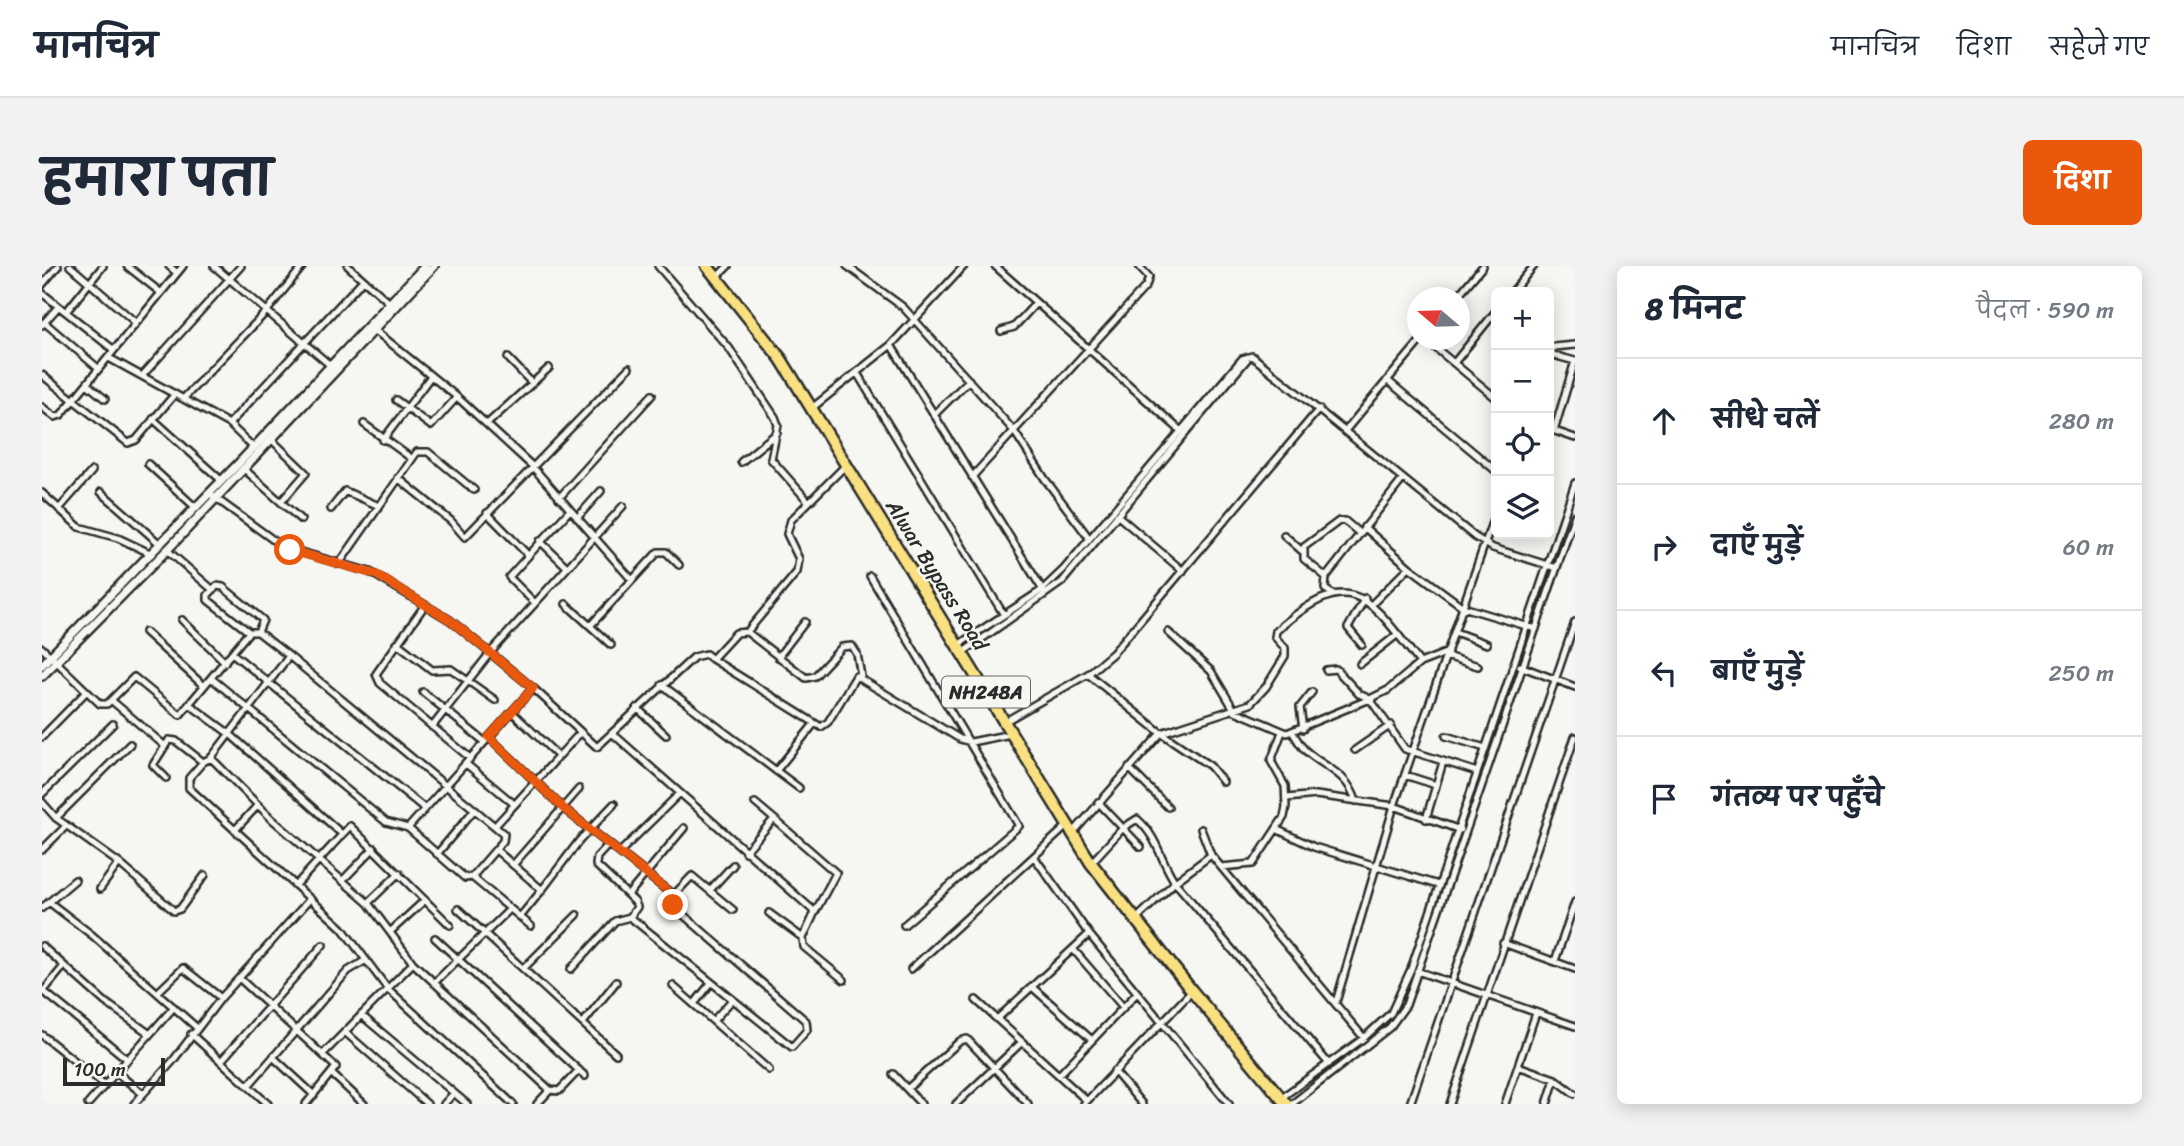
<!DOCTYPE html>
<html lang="hi">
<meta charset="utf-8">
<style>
body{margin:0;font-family:Sriracha,"Playpen Sans Deva",sans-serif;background:#f2f2f3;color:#1f2937}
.controls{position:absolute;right:21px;top:21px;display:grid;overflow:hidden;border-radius:10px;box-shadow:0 4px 18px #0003}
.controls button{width:63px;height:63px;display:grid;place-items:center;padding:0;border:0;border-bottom:2px solid #e0e1e3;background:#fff;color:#1f2937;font:35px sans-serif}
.compass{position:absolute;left:1365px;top:21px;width:63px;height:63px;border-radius:50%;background:#fff;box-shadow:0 4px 18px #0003;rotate:289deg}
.scale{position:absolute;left:21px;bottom:18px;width:102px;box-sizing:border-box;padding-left:7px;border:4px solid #2b2b2b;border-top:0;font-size:19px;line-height:24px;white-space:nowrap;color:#2b2b2b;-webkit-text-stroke:5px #f6f6f2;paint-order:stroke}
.stop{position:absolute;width:21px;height:21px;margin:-16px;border:5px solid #ea580c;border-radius:50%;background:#fff}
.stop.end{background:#ea580c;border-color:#fff;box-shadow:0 2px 7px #0008}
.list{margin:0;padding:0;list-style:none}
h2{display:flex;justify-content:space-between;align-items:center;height:91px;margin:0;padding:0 28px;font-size:30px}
h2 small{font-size:23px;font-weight:400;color:#747a83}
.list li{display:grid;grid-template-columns:46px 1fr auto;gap:21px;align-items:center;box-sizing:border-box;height:126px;padding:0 28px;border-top:2px solid #e0e1e3}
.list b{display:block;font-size:26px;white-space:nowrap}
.list em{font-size:23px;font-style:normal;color:#747a83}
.icon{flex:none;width:38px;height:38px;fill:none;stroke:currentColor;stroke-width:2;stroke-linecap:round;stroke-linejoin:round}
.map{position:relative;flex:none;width:1533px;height:838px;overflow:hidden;border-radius:10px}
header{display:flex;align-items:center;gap:42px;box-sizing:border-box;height:98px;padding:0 35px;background:#fff;border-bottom:2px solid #e0e1e3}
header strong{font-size:33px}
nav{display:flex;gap:38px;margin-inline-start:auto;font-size:24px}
.intro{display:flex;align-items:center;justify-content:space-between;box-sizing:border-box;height:168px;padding:0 42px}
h1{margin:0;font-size:49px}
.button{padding:18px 32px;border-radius:10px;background:#ea580c;color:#fff;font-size:24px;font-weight:700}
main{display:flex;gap:42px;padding:0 42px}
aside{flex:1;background:#fff;border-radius:10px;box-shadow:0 4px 18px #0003}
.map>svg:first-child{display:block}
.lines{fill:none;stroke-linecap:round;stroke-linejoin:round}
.street-casing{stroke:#2b2b2b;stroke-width:10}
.secondary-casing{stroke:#2b2b2b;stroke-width:12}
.highway-casing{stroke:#2b2b2b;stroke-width:15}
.street{stroke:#f6f6f2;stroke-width:5}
.secondary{stroke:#f6f6f2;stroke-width:7}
.highway{stroke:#f9e181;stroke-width:10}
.route{stroke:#ea580c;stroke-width:9}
.labels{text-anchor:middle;stroke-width:5;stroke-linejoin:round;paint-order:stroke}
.shield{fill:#f6f6f2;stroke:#686867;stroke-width:2}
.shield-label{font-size:19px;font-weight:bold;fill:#2b2b2b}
.street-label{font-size:21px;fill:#2b2b2b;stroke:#f6f6f2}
</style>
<header>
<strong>मानचित्र</strong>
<nav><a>मानचित्र</a><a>दिशा</a><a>सहेजे गए</a></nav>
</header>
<div class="intro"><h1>हमारा पता</h1><a class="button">दिशा</a></div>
<main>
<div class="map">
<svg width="1533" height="838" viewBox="0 0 1533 838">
<rect width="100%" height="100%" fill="#f6f6f2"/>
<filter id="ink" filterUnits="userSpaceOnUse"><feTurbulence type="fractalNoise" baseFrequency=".0143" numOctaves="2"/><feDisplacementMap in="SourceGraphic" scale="14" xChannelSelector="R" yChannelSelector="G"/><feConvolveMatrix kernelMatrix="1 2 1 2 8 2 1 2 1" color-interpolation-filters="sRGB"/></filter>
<g filter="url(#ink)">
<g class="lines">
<defs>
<path id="street" d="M 28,0 L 93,56
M 85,0 L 118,26
M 127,0 L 135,7
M 172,0 L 289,100
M 306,0 L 349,38
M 616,0 L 687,82 L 733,151 L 736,159 L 729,193 L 766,235
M 805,0 L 861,41 L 972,165 L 1003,213 L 1047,272
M 953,0 L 1139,165
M 675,11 L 686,0
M 0,19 L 16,0
M 1470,26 L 1492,0
M 0,27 L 72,84
M 1414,32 L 1441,0
M 24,46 L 61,0
M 2,56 L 57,103
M 0,59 L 16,41
M 330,62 L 415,131 L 489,199 L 590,314
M 959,65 L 972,61 L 994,37
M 1384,74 L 1454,132
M 849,79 L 1002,326
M 1507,88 L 1533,95
M 1507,89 L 1512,81 L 1533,79
M 67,92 L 187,158 L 212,182
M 466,92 L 490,117
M 1412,97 L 1454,45
M 815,107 L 962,349
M 0,109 L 86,177 L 94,174 L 132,129
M 100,110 L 199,0
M 1345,114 L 1454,205
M 45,118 L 63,133
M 141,133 L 225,45 L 261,0
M 354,134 L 389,160 L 415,131
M 0,141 L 13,151 L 19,149 L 141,0
M 770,142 L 849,79 L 922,0
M 892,149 L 927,114
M 111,153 L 180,215
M 187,158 L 321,14
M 322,158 L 369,192
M 445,158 L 507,102
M 1507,163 L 1533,172
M 1303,165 L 1379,74
M 1512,165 L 1533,95
M 230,174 L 264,207 L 239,236
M 341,174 L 389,110
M 699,196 L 735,167
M 106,198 L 154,242
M 202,203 L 259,254
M 930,211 L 1104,20 L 1107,11 L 1097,0
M 356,212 L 409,255 L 423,271 L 587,102
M 59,226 L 119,279
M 0,227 L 37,261 L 76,272 L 110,288
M 168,228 L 241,281 L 328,306 L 408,354 L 491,422 L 555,481 L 652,391 L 664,388 L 670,393 L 694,367 L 705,366 L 755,306 L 757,293 L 745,268 L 749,254 L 804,199
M 517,232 L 610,129
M 17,243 L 50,205
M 289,243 L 303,225 L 337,240
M 445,247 L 485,288
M 1075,249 L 1141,305
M 535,252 L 559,225
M 1322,261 L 1367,301 L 1421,341 L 1494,363
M 1242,269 L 1260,285
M 498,275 L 525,301
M 125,284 L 171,324
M 297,298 L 375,186 L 386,186 L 432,224
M 828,310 L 977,560 L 862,659
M 1284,311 L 1262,293 L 1262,281 L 1297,255 L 1303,255 L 1316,266
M 1289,327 L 1283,323 L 1284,311 L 1361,213
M 493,337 L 467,311 L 528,244
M 524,338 L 569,379
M 1330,338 L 1367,301
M 383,339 L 334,408 L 338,417 L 428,492
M 140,354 L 183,396
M 548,360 L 616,286 L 624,286 L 637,299
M 103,366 L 162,420
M 705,366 L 764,412 L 773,410 L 800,381 L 810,380 L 815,388 L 819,410
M 1126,366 L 1169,405 L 1193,445 L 1245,467 L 1328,433 L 1346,424 L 1378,397 L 1406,386
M 1413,366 L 1445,378
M 355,377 L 390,404 L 409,403 L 453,434
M 916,379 L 1000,324 L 1022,303 L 1200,93 L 1210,90 L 1433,271 L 1451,282 L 1515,302
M 1320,379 L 1306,362 L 1323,332
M 0,382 L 58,438 L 65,438 L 92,411 L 138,449 L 207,366
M 190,387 L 382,542
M 920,387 L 1020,316 L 1207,91
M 1404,390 L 1436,400
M 736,391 L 763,356
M 670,393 L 779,461 L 786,456 L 814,410 L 918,473 L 929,476 L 969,468
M 1318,398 L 1356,368
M 1478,400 L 1533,421
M 1284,404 L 1294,403 L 1317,428 L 1328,433 L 1363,483 L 1435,506
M 1046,408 L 1119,467 L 1168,500 L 1181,516
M 169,412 L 344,556 L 366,562 L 423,612 L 430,611 L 461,575 L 462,568 L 247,390 L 216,366 L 207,366 L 166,334 L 166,329 L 175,320 L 181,321 L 221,354 L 216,366
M 620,419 L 757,522
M 381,426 L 443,476
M 69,434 L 123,480
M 147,438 L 189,469 L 300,568
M 595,442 L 624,469
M 470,446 L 516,490
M 962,456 L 1046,408 L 1071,387 L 1277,143
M 390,461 L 448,387 L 581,240
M 1261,463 L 1258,441 L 1270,426
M 570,467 L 773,646 L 761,672 L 762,681 L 802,714
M 1251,467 C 1255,473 1259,481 1264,485 C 1284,503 1305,506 1314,535
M 1404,470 L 1443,482
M 0,471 L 44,426
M 447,471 L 521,542 L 631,629
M 1313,484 L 1349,459
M 169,492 L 230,553 L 326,637 L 371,697 L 508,824 L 517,825 L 537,804
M 161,496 L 147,512 L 147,522 L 300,662 L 345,722 L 471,838
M 423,497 L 472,538
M 1087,502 L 1126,541
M 734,505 L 772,458
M 1363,509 L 1394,519
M 124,512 L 111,499 L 127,474 L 134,475 L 161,496 L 169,492 L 247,390
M 0,528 L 71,458
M 1245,532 L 1274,529 L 1352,540 L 1418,564
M 0,536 L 14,552 L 77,597 L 132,645 L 138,643 L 163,609
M 1056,536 L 1099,581
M 713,537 L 732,553
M 14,552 L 88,478
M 1384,553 L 1401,496
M 453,560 L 538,467
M 366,562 L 491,422
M 1159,563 L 1169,589 L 1322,772
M 1234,563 L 1272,581 L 1396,619
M 193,564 L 216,539
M 1030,568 L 1119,467 L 1208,438 L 1224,421 L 1243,390 L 1243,382 L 1233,371 L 1234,365 C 1310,298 1326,330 1378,397
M 567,578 L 555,591 L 554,599 L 593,636 L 595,641 L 588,651 L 750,781 L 765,764 L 764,755 L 630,639 L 629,632 L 650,610 L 691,644
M 0,584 L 24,560
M 454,584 L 500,624 L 537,575 L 572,538
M 578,586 L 638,527
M 703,586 L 732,553 L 794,607 L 773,646
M 395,588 L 433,543
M 993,592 L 1047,668 L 1187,838
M 1049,597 L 1081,562 L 1095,553 C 1116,571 1118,594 1133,616 L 1287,798
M 471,599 L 537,523
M 1179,601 L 1211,598 L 1242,551 L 1244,541 L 1243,520 L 1229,495 L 1240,466
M 430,611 L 489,660
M 301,614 L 332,582
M 254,619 L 308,560 L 408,659
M 58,623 L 77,597
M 668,624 L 691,599
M 586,629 L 642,562
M 7,636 L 50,669 L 154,761
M 326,637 L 357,607
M 0,642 L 33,614
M 416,643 L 574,788
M 727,647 L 761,672
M 478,651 L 500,624
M 1093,654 L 1133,616 L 1169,589
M 348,666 L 383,634
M 393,672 L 543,810
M 1461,677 L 1533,703
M 0,680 L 63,736 L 108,768
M 1031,683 L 1081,741
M 1513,695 L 1533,636
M 482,702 L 535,649
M 529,703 L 573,655 L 588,651
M 869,703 L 1025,560
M 1375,705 L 1533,760
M 197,712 L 294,801 L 264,838
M 392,717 L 468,643
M 631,720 L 727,804
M 990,721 L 1050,774
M 0,724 L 85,793
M 116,726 L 141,702 L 179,732
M 0,727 L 22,700
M 934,734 L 1044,834
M 1294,736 L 1352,540 L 1454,245
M 652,738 L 669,717
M 319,749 L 412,827
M 955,753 L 1047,668
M 671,755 L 690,734
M 541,757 L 574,716
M 303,766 L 385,838
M 149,768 L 226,838
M 0,769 L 63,819
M 281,788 L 371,697
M 231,791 L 272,829
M 179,795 L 281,679
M 1476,800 L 1513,813 L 1533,828
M 1072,805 L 1100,838
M 74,806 L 101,828
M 290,808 L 322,838
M 851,808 L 879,838
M 1017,809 L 1095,727
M 206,820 L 306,705 L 324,694
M 865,823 L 918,775 L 925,773 L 986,838
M 1239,832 L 1322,772 L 1349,747 L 1369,703 L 1533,217
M 46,838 L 132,741
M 92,838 L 130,796 L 179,732 L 268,633
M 402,838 L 412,827 L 425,838
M 495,838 L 508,824
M 914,838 L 980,776
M 1042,838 L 1150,725
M 1250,838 L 1348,761 L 1364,739 L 1533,249
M 1368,838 L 1533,356
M 1408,838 L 1533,471
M 1463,838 L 1494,747
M 1505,838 L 1513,813"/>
<path id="secondary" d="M 0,399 L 197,197 L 383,0
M 0,410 L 130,279 L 392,0"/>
<path id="highway" d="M 665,0 L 739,93 L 1049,597 L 1150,725 L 1244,838"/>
</defs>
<!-- street casing -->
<use href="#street" class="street-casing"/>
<!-- secondary casing -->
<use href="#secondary" class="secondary-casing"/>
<!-- highway casing -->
<use href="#highway" class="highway-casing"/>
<!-- street -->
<use href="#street" class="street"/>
<!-- secondary -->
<use href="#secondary" class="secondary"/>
<!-- highway -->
<use href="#highway" class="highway"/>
</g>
</g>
<g class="lines" filter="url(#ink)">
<!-- route -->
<path class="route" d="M 248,284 L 335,309 L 408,354 L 491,422 L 447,471 L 521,542 L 631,629 L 631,639"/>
</g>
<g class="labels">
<!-- shield labels -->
<rect class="shield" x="900" y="410.5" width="88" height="31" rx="5"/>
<g class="shield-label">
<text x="944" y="433">NH248A</text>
</g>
<!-- street labels -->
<g class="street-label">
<text transform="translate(895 309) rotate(58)" y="7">Alwar Bypass Road</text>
</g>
</g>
</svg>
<div class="controls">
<button>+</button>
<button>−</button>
<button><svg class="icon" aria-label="locate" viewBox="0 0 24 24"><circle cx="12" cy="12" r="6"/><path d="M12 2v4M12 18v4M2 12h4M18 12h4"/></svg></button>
<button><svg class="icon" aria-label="layers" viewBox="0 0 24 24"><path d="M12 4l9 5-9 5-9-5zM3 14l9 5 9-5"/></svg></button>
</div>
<svg class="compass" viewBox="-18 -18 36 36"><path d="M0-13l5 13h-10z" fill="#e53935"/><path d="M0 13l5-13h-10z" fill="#747a83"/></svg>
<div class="scale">100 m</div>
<div class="stop" style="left:248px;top:284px"></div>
<div class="stop end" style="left:631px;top:639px"></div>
</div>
<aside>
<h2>8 मिनट<small>पैदल · 590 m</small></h2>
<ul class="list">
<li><svg class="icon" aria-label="ahead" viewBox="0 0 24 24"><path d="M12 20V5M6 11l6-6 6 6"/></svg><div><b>सीधे चलें</b></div><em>280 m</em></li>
<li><svg class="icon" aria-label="right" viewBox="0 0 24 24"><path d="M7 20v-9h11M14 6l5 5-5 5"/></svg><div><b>दाएँ मुड़ें</b></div><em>60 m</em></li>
<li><svg class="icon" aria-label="left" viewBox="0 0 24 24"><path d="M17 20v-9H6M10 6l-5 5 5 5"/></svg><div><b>बाएँ मुड़ें</b></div><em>250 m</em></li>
<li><svg class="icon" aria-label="arrive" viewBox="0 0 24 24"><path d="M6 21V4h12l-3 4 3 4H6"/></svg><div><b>गंतव्य पर पहुँचे</b></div></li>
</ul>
</aside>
</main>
